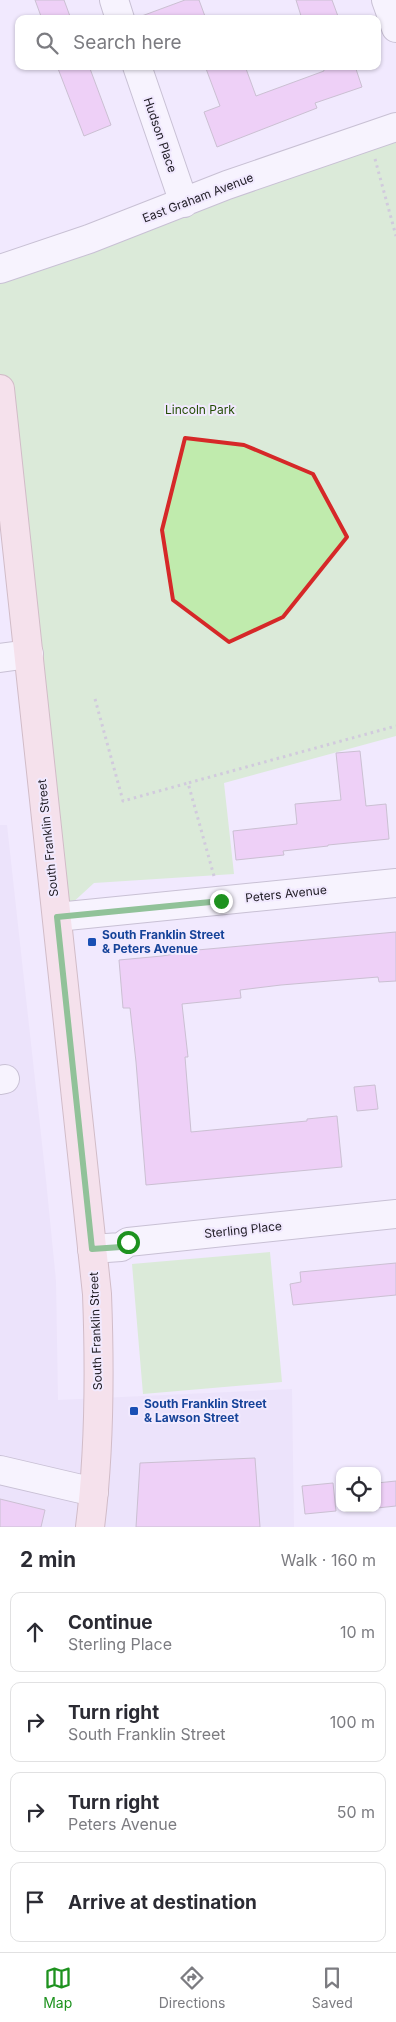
<!DOCTYPE html>
<meta charset="utf-8">
<style>
body{margin:0;font-family:Inter,sans-serif;background:#f2f2f3;color:#2b2b33}
.controls{position:absolute;right:15px;bottom:15px;display:grid;overflow:hidden;border-radius:10px;box-shadow:0 1px 4px #0004}
.controls button{width:45px;height:45px;display:grid;place-items:center;padding:0;border:0;border-bottom:1px solid #e1e1e2;background:#fff;color:#2b2b33;font:25px sans-serif}
.stop{position:absolute;width:15px;height:15px;margin:-11px;border:4px solid #1e921f;border-radius:50%;background:#fff}
.stop.end{background:#1e921f;border-color:#fff;box-shadow:0 1px 5px #0008}
.list{margin:0;padding:0;list-style:none}
h2{display:flex;justify-content:space-between;align-items:center;height:65px;margin:0;padding:0 20px;font-size:21px}
h2 small{font-size:16px;font-weight:400;color:#7c7c81}
.list li{display:grid;grid-template-columns:32px 1fr auto;gap:15px;align-items:center;box-sizing:border-box;height:80px;margin:0 10px 10px;padding:0 10px;border:1px solid #e1e1e2;border-radius:10px}
.list b{display:block;font-size:19px;white-space:nowrap}
.list p{margin:0;font-size:16px;white-space:nowrap;color:#7c7c81}
.list em{font-size:16px;font-style:normal;color:#7c7c81}
.icon{flex:none;width:28px;height:28px;fill:none;stroke:currentColor;stroke-width:2;stroke-linecap:round;stroke-linejoin:round}
.map{position:relative;flex:none;width:396px;height:1527px;overflow:hidden}
.search{position:absolute;background:#fff;box-shadow:0 1px 4px #0004;left:15px;right:15px;top:15px;height:55px;display:flex;align-items:center;gap:12px;box-sizing:border-box;padding:0 18px;border-radius:10px;color:#7c7c81;font-size:19px}
.sheet{height:425px;background:#fff}
nav{display:flex;justify-content:space-around;align-items:center;box-sizing:border-box;height:70px;border-top:1px solid #e1e1e2;background:#fff;font-size:14px;color:#7c7c81}
nav a{display:grid;justify-items:center;gap:2px}
nav .on{color:#1e921f}
.map>svg:first-child{display:block}
.built{fill:#e7dbf8}
.green{fill:#c0ebad}
.building{fill:#eab1f0;stroke:#9d8d9e}
.lines{fill:none;stroke-linecap:round;stroke-linejoin:round}
.minor-casing{stroke:#988fa3;stroke-width:30}
.major-casing{stroke:#ac8587;stroke-width:30}
.path{stroke:#aba4b5;stroke-width:3;stroke-dasharray:2.5 4;stroke-linecap:butt}
.minor{stroke:#fff;stroke-width:28}
.major{stroke:#fbd8d7;stroke-width:28}
.route{stroke:#1e921f;stroke-width:6}
.marked{fill:none;stroke:#d62828;stroke-width:4;stroke-linejoin:round}
.transit-dot{fill:#1a4fb4;stroke:#f1e9fe;stroke-width:2}
.labels{text-anchor:middle;stroke-width:4;stroke-linejoin:round;paint-order:stroke}
.street-label{font-size:12px;fill:#1f1c24;stroke:#f1e9fe}
.park-label{font-size:12px;fill:#234d04;stroke:#f1e9fe}
.transit-label{font-size:12px;font-weight:bold;fill:#164399;stroke:#f1e9fe;text-anchor:start}
</style>
<div class="map">
<svg width="396" height="1527" viewBox="0 0 396 1527">
<rect width="100%" height="100%" fill="#f1e9fe"/>
<!-- built -->
<path class="built" d="M 0,825 L 7,825 L 46,1180 L 56,1281 L 58,1400 L 292,1389 L 294,1527 L 0,1527 Z"/>
<!-- green -->
<path class="green" d="M 396,127 L 396,736 L 224,783 L 234,874 L 94,883 L 57,917 L 0,389 L 0,269 Z
M 270,1252 L 282,1382 L 143,1394 L 132,1264 Z"/>
<!-- building -->
<path class="building" d="M 35,0 L 64,0 L 71,19 L 42,19 Z
M 185,0 L 199,0 L 206,19 L 140,19 L 139,17 Z
M 296,0 L 332,0 L 339,19 L 302,19 Z
M 57,66 L 89,66 L 111,125 L 84,136 Z
M 205,66 L 245,66 L 256,96 L 324,71 L 323,66 L 355,66 L 362,87 L 315,103 L 317,108 L 217,147 L 204,112 L 220,106 Z
M 360,751 L 366,806 L 386,804 L 389,839 L 328,845 L 328,846 L 283,851 L 284,855 L 236,860 L 233,831 L 297,824 L 295,804 L 341,800 L 336,753 Z
M 396,932 L 396,981 L 379,982 L 378,977 L 281,985 L 240,990 L 241,998 L 182,1004 L 188,1057 L 185,1057 L 191,1132 L 307,1121 L 307,1119 L 337,1116 L 342,1167 L 146,1185 L 136,1062 L 130,1008 L 123,1008 L 119,960 L 162,956 L 175,954 L 175,952 Z
M 375,1085 L 378,1109 L 357,1111 L 354,1087 Z
M 396,1263 L 396,1295 L 293,1305 L 290,1284 L 301,1282 L 300,1272 Z
M 255,1458 L 260,1527 L 136,1527 L 140,1463 Z
M 396,1481 L 396,1506 L 377,1508 L 377,1483 Z
M 333,1483 L 336,1511 L 305,1514 L 302,1486 Z
M 0,1499 L 45,1510 L 41,1527 L 0,1527 Z"/>
<g class="lines">
<defs>
<path id="minor" d="M 114,0 L 120,19
M 386,0 L 396,28
M 137,66 L 184,203
M 0,269 L 89,239 L 227,185 L 396,127
M 0,658 L 29,654
M 57,917 L 396,883
M 0,1080 L 5,1079
M 92,1249 L 121,1247 L 128,1242 L 396,1214
M 0,1470 L 94,1492"/>
<path id="major" d="M 0,389 L 97,1294 C 100,1372 100,1449 90,1527"/>
</defs>
<!-- minor casing -->
<use href="#minor" class="minor-casing"/>
<!-- major casing -->
<use href="#major" class="major-casing"/>
<!-- path -->
<path class="path" d="M 375,159 L 396,236
M 95,699 L 123,801 L 188,783
M 214,876 L 188,783 L 396,726"/>
<!-- minor -->
<use href="#minor" class="minor"/>
<!-- major -->
<use href="#major" class="major"/>
</g>
<g class="lines">
<!-- route -->
<path class="route" d="M 128,1242 L 121,1247 L 92,1249 L 57,917 L 221,901"/>
</g>
<!-- marked area -->
<path d="M0 0H396V1527H0ZM 185,438 L 244,445 L 313,474 L 347,537 L 283,617 L 229,642 L 173,600 L 162,530 Z" fill="#f1e9fe" fill-opacity=".55" fill-rule="evenodd"/>
<path class="marked" d="M 185,438 L 244,445 L 313,474 L 347,537 L 283,617 L 229,642 L 173,600 L 162,530 Z"/>
<!-- markers -->
<g class="transit-dot">
<rect x="87" y="937" width="10" height="10" rx="2.5"/>
<rect x="129" y="1406" width="10" height="10" rx="2.5"/>
</g>
<g class="labels">
<!-- street labels -->
<g class="street-label">
<text transform="translate(160 135) rotate(71)" y="4">Hudson Place</text>
<text transform="translate(198 198) rotate(-21)" y="4">East Graham Avenue</text>
<text transform="translate(48 838) rotate(-96)" y="4">South Franklin Street</text>
<text transform="translate(286 894) rotate(-6)" y="4">Peters Avenue</text>
<text transform="translate(243 1230) rotate(-6)" y="4">Sterling Place</text>
<text transform="translate(96 1331) rotate(-92)" y="4">South Franklin Street</text>
</g>
<!-- park labels -->
<g class="park-label">
<text x="200" y="414">Lincoln Park</text>
</g>
<!-- transit labels -->
<g class="transit-label">
<text x="102" y="939">South Franklin Street<tspan x="102" dy="14">&amp; Peters Avenue</tspan></text>
<text x="144" y="1408">South Franklin Street<tspan x="144" dy="14">&amp; Lawson Street</tspan></text>
</g>
</g>
</svg>
<div class="controls">
<button><svg class="icon" aria-label="locate" viewBox="0 0 24 24"><circle cx="12" cy="12" r="6"/><path d="M12 2v4M12 18v4M2 12h4M18 12h4"/></svg></button>
</div>
<div class="stop" style="left:128px;top:1242px"></div>
<div class="stop end" style="left:221px;top:901px"></div>
<div class="search"><svg class="icon" aria-label="search" viewBox="0 0 24 24"><circle cx="10" cy="10" r="6"/><path d="M15 15l6 6"/></svg>Search here</div>
</div>
<section class="sheet">
<h2>2 min<small>Walk · 160 m</small></h2>
<ul class="list">
<li><svg class="icon" aria-label="ahead" viewBox="0 0 24 24"><path d="M12 20V5M6 11l6-6 6 6"/></svg><div><b>Continue</b><p>Sterling Place</p></div><em>10 m</em></li>
<li><svg class="icon" aria-label="right" viewBox="0 0 24 24"><path d="M7 20v-9h11M14 6l5 5-5 5"/></svg><div><b>Turn right</b><p>South Franklin Street</p></div><em>100 m</em></li>
<li><svg class="icon" aria-label="right" viewBox="0 0 24 24"><path d="M7 20v-9h11M14 6l5 5-5 5"/></svg><div><b>Turn right</b><p>Peters Avenue</p></div><em>50 m</em></li>
<li><svg class="icon" aria-label="arrive" viewBox="0 0 24 24"><path d="M6 21V4h12l-3 4 3 4H6"/></svg><div><b>Arrive at destination</b></div></li>
</ul>
</section>
<nav>
<a class="on"><svg class="icon" aria-label="map" viewBox="0 0 24 24"><path d="M3 6l6-2 6 2 6-2v14l-6 2-6-2-6 2zM9 4v14M15 6v14"/></svg>Map</a>
<a><svg class="icon" aria-label="directions" viewBox="0 0 24 24"><path d="M12 3l9 9-9 9-9-9zM9 14v-3h6M13 9l2 2-2 2"/></svg>Directions</a>
<a><svg class="icon" aria-label="saved" viewBox="0 0 24 24"><path d="M7 4h10v16l-5-4-5 4z"/></svg>Saved</a>
</nav>
